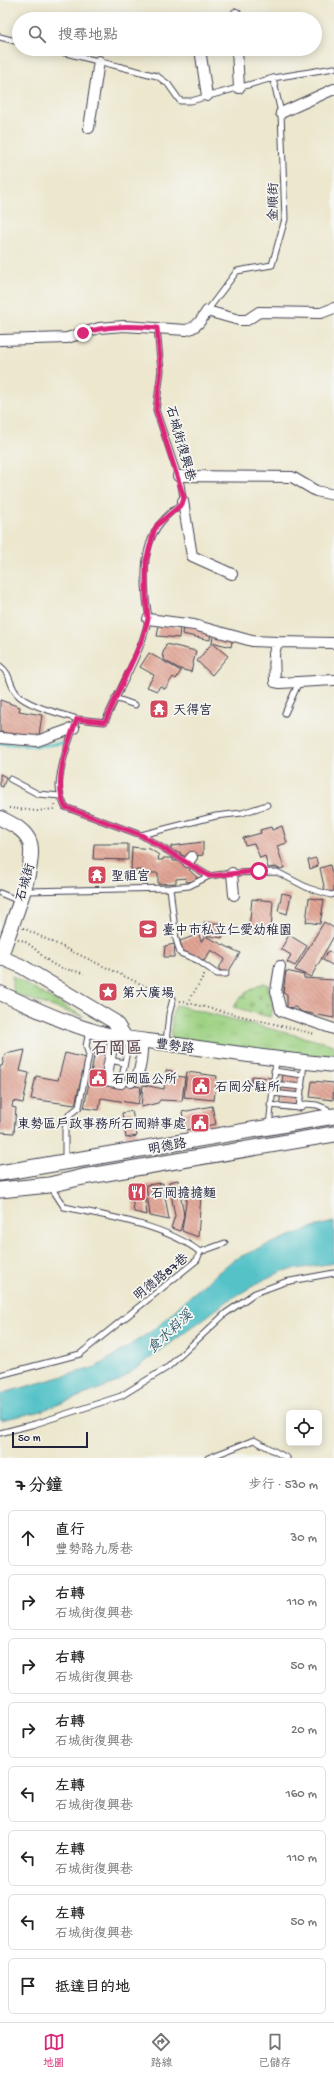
<!DOCTYPE html>
<html lang="zh-TW">
<meta charset="utf-8">
<style>
body{margin:0;font-family:"Gochi Hand","LXGW WenKai TC",sans-serif;background:#f2f2f2;color:#222}
.controls{position:absolute;right:12px;bottom:12px;display:grid;overflow:hidden;border-radius:6px;box-shadow:0 2px 10px #0003}
.controls button{width:36px;height:36px;display:grid;place-items:center;padding:0;border:0;border-bottom:1px solid #e0e0e0;background:#fff;color:#222;font:20px sans-serif}
.scale{position:absolute;left:12px;bottom:10px;width:76px;box-sizing:border-box;padding-left:4px;border:2px solid #22223b;border-top:0;font-size:11px;line-height:14px;white-space:nowrap;color:#22223b;-webkit-text-stroke:3px #f6f6f2;paint-order:stroke}
.stop{position:absolute;width:12px;height:12px;margin:-9px;border:3px solid #db2777;border-radius:50%;background:#fff}
.stop.end{background:#db2777;border-color:#fff;box-shadow:0 1px 4px #0008}
.list{margin:0;padding:0;list-style:none}
h2{display:flex;justify-content:space-between;align-items:center;height:52px;margin:0;padding:0 16px;font-size:17px}
h2 small{font-size:13px;font-weight:400;color:#767676}
.list li{display:grid;grid-template-columns:26px 1fr auto;gap:12px;align-items:center;box-sizing:border-box;height:56px;margin:0 8px 8px;padding:0 8px;border:1px solid #e0e0e0;border-radius:6px}
.list b{display:block;font-size:15px;white-space:nowrap}
.list p{margin:0;font-size:13px;white-space:nowrap;color:#767676}
.list em{font-size:13px;font-style:normal;color:#767676}
.icon{flex:none;width:22px;height:22px;fill:none;stroke:currentColor;stroke-width:2;stroke-linecap:round;stroke-linejoin:round}
.map{position:relative;flex:none;width:334px;height:1458px;overflow:hidden}
.search{position:absolute;background:#fff;box-shadow:0 2px 10px #0003;left:12px;right:12px;top:12px;height:44px;display:flex;align-items:center;gap:10px;box-sizing:border-box;padding:0 14px;border-radius:22px;color:#767676;font-size:15px}
.sheet{height:564px;background:#fff}
nav{display:flex;justify-content:space-around;align-items:center;box-sizing:border-box;height:56px;border-top:1px solid #e0e0e0;background:#fff;font-size:11px;color:#767676}
nav a{display:grid;justify-items:center;gap:2px}
nav .on{color:#db2777}
.map>svg:first-child{display:block}
.grass{fill:url(#grass-tufts);stroke:#607a5e}
.cemetery{fill:url(#cemetery-stones);stroke:#607a5e}
.water{fill:#54c2c8;stroke:#3b7282}
.lines{fill:none;stroke-linecap:round;stroke-linejoin:round}
.stream{stroke:#54c2c8;stroke-width:3}
.building{fill:url(#building-back-hatch)}
.lane-casing{stroke:#404051;stroke-width:7}
.street-casing{stroke:#404051;stroke-width:12}
.secondary-casing{stroke:#404051;stroke-width:16}
.primary-casing{stroke:#404051;stroke-width:17}
.path{stroke:#404051;stroke-width:2;stroke-dasharray:1 3;stroke-linecap:butt}
.lane{stroke:#fff;stroke-width:5}
.street{stroke:#fff;stroke-width:10}
.secondary{stroke:#fff;stroke-width:14}
.primary{stroke:#fff;stroke-width:15}
.route{stroke:#db2777;stroke-width:5}
.labels{text-anchor:middle;stroke-width:3.5;stroke-linejoin:round;paint-order:stroke}
.street-label{font-size:13px;fill:#22223b;stroke:#f6f6f2}
.poi-label{font-size:13px;fill:#22223b;stroke:#f6f6f2;text-anchor:start}
.water-label{font-size:14px;font-style:italic;fill:#345a6c;stroke:#f6f6f2}
.district-label{font-size:17px;font-weight:bold;fill:#65505a;stroke:#f6f6f2}
</style>
<div class="map">
<svg width="334" height="1458" viewBox="0 0 334 1458">
<defs>
<pattern id="grass-tufts" width="24" height="20" patternUnits="userSpaceOnUse"><rect width="24" height="20" fill="#9dd182"/><path d="M3 7l-1-3M5 7V3M7 7l1-3M15 17l-1-3M17 17v-4M19 17l1-3" fill="none" stroke="#87b371"/></pattern>
<pattern id="cemetery-stones" width="16" height="16" patternUnits="userSpaceOnUse"><rect width="16" height="16" fill="#9dd182"/><path d="M2 7V4a2 2 0 0 1 4 0v3zM10 15v-3a2 2 0 0 1 4 0v3z" fill="#87b371"/></pattern>
<pattern id="building-back-hatch" width="6" height="6" patternUnits="userSpaceOnUse"><rect width="6" height="6" fill="#e1a494"/><path d="M-1 5l2 2M0 0l6 6M5-1l2 2" fill="none" stroke="#b6857a"/></pattern>
</defs>
<rect width="100%" height="100%" fill="#f6f6f2"/>
<filter id="ink" filterUnits="userSpaceOnUse"><feTurbulence type="fractalNoise" baseFrequency=".025" numOctaves="2"/><feDisplacementMap in="SourceGraphic" scale="8" xChannelSelector="R" yChannelSelector="G"/><feConvolveMatrix kernelMatrix="1 2 1 2 8 2 1 2 1" color-interpolation-filters="sRGB"/></filter>
<filter id="wash" filterUnits="userSpaceOnUse"><feTurbulence type="fractalNoise" baseFrequency=".012" numOctaves="4" result="noise"/><feDisplacementMap in="SourceGraphic" scale="16" xChannelSelector="R" yChannelSelector="G"/><feGaussianBlur stdDeviation="0.9" result="paint"/><feColorMatrix in="noise" values="0 0 0 0 0 0 0 0 0 0 0 0 0 0 0 0 0 1.4 0 .05"/><feComposite in="paint" operator="in"/></filter>
<g filter="url(#wash)">
<rect width="100%" height="100%" fill="#ece7cd"/>
<!-- grass -->
<path class="grass" d="M 12,976 L 84,1017 L 14,994 Z
M 176,1005 L 334,1045 L 334,1062 L 171,1041 L 172,1015 Z"/>
<!-- cemetery -->
<path class="cemetery" d="M 263,983 L 268,985 L 273,1008 L 270,1017 L 233,1007 L 244,994 Z"/>
<!-- water -->
<path class="water" d="M 334,1222 L 334,1263 L 283,1271 L 265,1279 L 229,1300 L 118,1382 L 38,1412 L 0,1420 L 0,1394 L 96,1367 L 155,1329 L 189,1297 L 233,1260 L 262,1247 L 313,1227 Z"/>
<g class="lines">
<!-- stream -->
<path class="stream" d="M 0,743 L 38,746 L 65,743"/>
</g>
<g id="blocks">
<!-- building -->
<path class="building" d="M 159,625 L 180,627 L 179,638 L 157,636 Z
M 183,625 L 211,631 L 210,640 L 182,634 Z
M 214,632 L 233,636 L 231,647 L 212,642 Z
M 212,643 L 228,656 L 212,675 L 197,661 Z
M 166,644 L 196,651 L 191,672 L 180,669 L 164,660 L 164,657 L 162,656 Z
M 149,653 L 181,671 L 176,679 L 173,677 L 165,689 L 160,686 L 157,691 L 147,687 L 154,675 L 140,667 Z
M 0,700 L 20,707 L 19,711 L 42,715 L 39,735 L 33,737 L 5,735 L 6,733 L 0,732 Z
M 0,774 L 6,777 L 3,787 L 0,786 Z
M 282,826 L 287,843 L 277,846 L 284,868 L 279,869 L 276,867 L 268,868 L 265,856 L 260,858 L 254,843 L 245,845 L 243,838 L 261,833 L 260,830 L 271,827 L 272,830 Z
M 203,842 L 203,855 L 188,857 L 181,855 L 180,852 L 171,852 L 171,846 Z
M 94,844 L 128,844 L 128,860 L 93,859 Z
M 132,847 L 150,849 L 159,855 L 158,860 L 163,860 L 163,858 L 173,858 L 173,861 L 181,861 L 191,867 L 189,870 L 197,877 L 196,881 L 186,882 L 186,878 L 176,879 L 176,883 L 158,884 L 158,873 L 143,873 L 143,870 L 131,870 Z
M 316,858 L 318,866 L 310,869 L 308,860 Z
M 330,865 L 334,881 L 334,891 L 329,893 L 325,891 L 320,868 Z
M 282,893 L 291,895 L 287,914 L 278,911 Z
M 309,898 L 324,900 L 320,924 L 306,922 Z
M 252,899 L 273,901 L 271,930 L 249,929 Z
M 204,922 L 224,924 L 222,938 L 203,935 Z
M 324,922 L 334,928 L 334,936 L 311,977 L 295,970 Z
M 199,934 L 201,942 L 205,936 L 240,953 L 227,974 L 218,969 L 225,959 L 211,950 L 204,961 L 183,951 L 180,941 Z
M 289,935 L 307,946 L 295,966 L 287,962 L 291,955 L 281,949 Z
M 175,944 L 174,957 L 164,957 L 165,946 Z
M 328,951 L 334,954 L 334,966 L 323,960 Z
M 286,971 L 304,975 L 304,978 L 334,980 L 334,1018 L 302,1012 L 295,1007 L 287,1008 L 287,994 L 283,993 Z
M 96,1047 L 109,1049 L 104,1081 L 141,1087 L 138,1104 L 101,1098 L 99,1110 L 84,1108 Z
M 25,1050 L 20,1071 L 29,1073 L 23,1103 L 13,1101 L 12,1107 L 16,1108 L 14,1133 L 0,1132 L 0,1066 L 2,1066 L 5,1054 Z
M 65,1053 L 86,1058 L 75,1105 L 31,1099 L 36,1076 L 58,1080 Z
M 166,1070 L 172,1071 L 172,1076 L 185,1077 L 182,1101 L 160,1100 L 158,1103 L 141,1107 L 143,1085 L 164,1089 Z
M 187,1072 L 217,1076 L 214,1100 L 184,1097 Z
M 283,1073 L 304,1075 L 300,1111 L 279,1109 Z
M 252,1076 L 271,1078 L 271,1086 L 251,1084 Z
M 312,1081 L 334,1083 L 333,1100 L 310,1097 Z
M 212,1106 L 216,1124 L 186,1130 L 182,1112 Z
M 132,1111 L 137,1136 L 126,1138 L 122,1113 Z
M 178,1180 L 184,1216 L 180,1231 L 171,1228 L 175,1216 L 169,1182 Z
M 163,1183 L 169,1220 L 150,1216 L 146,1185 Z
M 143,1186 L 147,1215 L 134,1212 L 131,1188 Z
M 187,1195 L 201,1196 L 198,1237 L 182,1231 Z"/>
</g>
</g>
<g filter="url(#ink)">
<use href="#blocks" fill-opacity="0" stroke="#404051" stroke-width="1"/>
<g class="lines">
<defs>
<path id="lane" d="M 0,37 L 19,42
M 50,49 L 157,76 L 168,84 L 180,101 L 191,101 L 273,78 L 334,68
M 207,311 L 237,271 L 272,265 L 285,219 L 281,113 L 273,78
M 157,328 L 161,370 L 156,410 L 181,484 L 183,498 L 182,504 C 147,526 142,558 146,597 C 146,605 150,614 148,621 C 140,656 119,689 105,722 L 77,719 C 70,737 60,766 59,786 C 59,793 62,800 65,807 L 141,835 L 209,876
M 0,666 C 12,675 8,683 17,694 C 27,706 62,714 77,719
M 115,698 L 135,705
M 285,713 L 299,682
M 10,779 L 38,794 L 60,796
M 141,835 L 216,816 L 242,813 L 267,805
M 170,888 L 176,939 L 180,953 L 197,960 L 217,974 L 226,974
M 26,891 L 170,888 L 189,886 L 209,876 L 232,873 L 277,872 L 308,888 L 331,895 L 334,894
M 0,893 L 19,901
M 166,1042 L 169,1014 L 173,999
M 110,1060 L 124,1063
M 274,1071 L 303,1075
M 121,1083 L 129,1040
M 273,1084 L 302,1087
M 272,1093 L 301,1096
M 270,1105 L 299,1108 L 306,1104 L 317,1105 L 327,1109 L 329,1115
M 299,1108 L 304,1063
M 269,1126 L 276,1060
M 65,1160 L 65,1129 L 69,1115 L 79,1107 L 89,1055 L 86,1046 L 89,1031
M 200,1252 L 225,1243
M 0,1375 L 80,1354 L 197,1260 L 200,1252 C 165,1225 107,1216 64,1207 L 51,1187
M 0,1433 L 35,1424 L 121,1396 L 168,1367 L 226,1313 L 255,1293 L 285,1282 L 334,1273
M 208,1458 L 254,1440 L 287,1458"/>
<path id="street" d="M 236,14 L 236,19
M 195,17 L 196,19
M 200,49 L 207,96
M 237,49 L 239,88
M 281,113 L 334,89
M 89,128 L 99,61
M 0,340 L 67,338 L 99,328 L 124,326 L 186,330 C 197,328 201,320 207,311 L 239,320 L 247,320 L 259,312 L 321,313 L 334,308
M 178,476 L 292,477 L 316,491 L 334,495
M 183,501 L 192,556 L 232,574
M 148,619 L 194,625 L 252,641 L 277,642 L 274,654 L 275,682 L 280,683 L 334,680
M 277,642 L 334,643
M 0,738 L 37,741 L 74,728
M 188,862 L 192,857
M 232,873 L 234,895
M 280,966 L 276,991 L 281,1011 L 334,1029
M 114,1036 L 106,1080 L 121,1083
M 131,1082 C 143,1075 141,1053 143,1040"/>
<path id="secondary" d="M 0,818 C 12,824 26,830 30,843 C 37,868 8,932 0,959
M 0,957 L 21,966 L 115,1022 L 126,1039
M 0,993 C 30,1006 59,1021 90,1030 C 117,1039 143,1040 171,1044 C 225,1052 279,1060 334,1065"/>
<path id="primary" d="M 0,1173 L 334,1116
M 0,1190 L 49,1185 L 83,1177 L 334,1134"/>
</defs>
<!-- lane casing -->
<use href="#lane" class="lane-casing"/>
<!-- street casing -->
<use href="#street" class="street-casing"/>
<!-- secondary casing -->
<use href="#secondary" class="secondary-casing"/>
<!-- primary casing -->
<use href="#primary" class="primary-casing"/>
<!-- path -->
<path class="path" d="M 9,808 L 37,811 L 53,809 L 56,804
M 23,928 L 166,996
M 18,939 C 34,943 42,960 57,966 C 66,971 74,969 84,974
M 180,1001 L 315,1034
M 188,1003 L 205,973
M 140,1093 L 141,1093 L 142,1086"/>
<!-- lane -->
<use href="#lane" class="lane"/>
<!-- street -->
<use href="#street" class="street"/>
<!-- secondary -->
<use href="#secondary" class="secondary"/>
<!-- primary -->
<use href="#primary" class="primary"/>
</g>
</g>
<g class="lines" filter="url(#ink)">
<!-- route -->
<path class="route" d="M 83,333 C 108,325 131,326 157,328 L 161,370 L 156,410 L 184,498 L 182,504 L 157,525 L 154,531 L 146,561 L 146,596 L 148,619 L 142,640 L 105,722 L 77,719 C 67,745 53,780 65,807 L 141,835 L 209,876 L 259,871"/>
</g>
<!-- icons -->
<defs>
<symbol id="temple-square" viewBox="-11 -11 22 22"><rect x="-9" y="-9" width="18" height="18" rx="4" fill="#d1495b" stroke="#f6f6f2"/><path d="M0-6L5-2H3V0L6.5 2.5H4V6H1.5V3h-3V6H-4V2.5H-6.5L-3 0V-2H-5Z" fill="#fff"/></symbol>
<symbol id="school-square" viewBox="-11 -11 22 22"><rect x="-9" y="-9" width="18" height="18" rx="4" fill="#d1495b" stroke="#f6f6f2"/><path d="M0-5L7-2L0 1L-7-2ZM-4 1L0 2.5L4 1V4Q0 6-4 4Z" fill="#fff"/></symbol>
<symbol id="sight-square" viewBox="-11 -11 22 22"><rect x="-9" y="-9" width="18" height="18" rx="4" fill="#d1495b" stroke="#f6f6f2"/><path d="M0-6L1.8-2.2L6-1.7L2.9 1.2L3.7 5.4L0 3.3L-3.7 5.4L-2.9 1.2L-6-1.7L-1.8-2.2Z" fill="#fff"/></symbol>
<symbol id="civic-square" viewBox="-11 -11 22 22"><rect x="-9" y="-9" width="18" height="18" rx="4" fill="#d1495b" stroke="#f6f6f2"/><path d="M-.6-6.5H3V-4.5H.6V-3L4-1V1h2V6H-6V1h2V-1L-.6-3ZM-1.2 2.5V6h2.4V2.5Z" fill="#fff"/></symbol>
<symbol id="restaurant-square" viewBox="-11 -11 22 22"><rect x="-9" y="-9" width="18" height="18" rx="4" fill="#d1495b" stroke="#f6f6f2"/><path d="M-5-6h1v4h1v-4h1v4h1v-4h1v5L-1.5 .5V6h-2V.5L-5-1ZM5-6V6H3V1.5H1.5Q1.5-4 5-6Z" fill="#fff"/></symbol>
</defs>
<g fill-rule="evenodd">
<use href="#temple-square" x="148" y="698" width="22" height="22"/>
<use href="#temple-square" x="86" y="864" width="22" height="22"/>
<use href="#school-square" x="137" y="918" width="22" height="22"/>
<use href="#sight-square" x="97" y="981" width="22" height="22"/>
<use href="#civic-square" x="87" y="1067" width="22" height="22"/>
<use href="#civic-square" x="190" y="1075" width="22" height="22"/>
<use href="#civic-square" x="189" y="1112" width="22" height="22"/>
<use href="#restaurant-square" x="126" y="1181" width="22" height="22"/>
</g>
<g class="labels">
<!-- street labels -->
<g class="street-label">
<text transform="translate(272 202) rotate(-89)" y="5">金順街</text>
<text transform="translate(182 443) rotate(74)" y="5">石城街復興巷</text>
<text transform="translate(24 882) rotate(-74)" y="5">石城街</text>
<text transform="translate(175 1045) rotate(8)" y="5">豐勢路</text>
<text transform="translate(167 1145) rotate(-10)" y="5">明德路</text>
<text transform="translate(160 1276) rotate(-39)" y="5">明德路87巷</text>
</g>
<!-- poi labels -->
<g class="poi-label">
<text x="173" y="714">天得宮</text>
<text x="111" y="880">聖祖宮</text>
<text x="162" y="934">臺中市私立仁愛幼稚園</text>
<text x="122" y="997">第六廣場</text>
<text x="112" y="1083">石岡區公所</text>
<text x="215" y="1091">石岡分駐所</text>
<text x="186" y="1128" text-anchor="end">東勢區戶政事務所石岡辦事處</text>
<text x="151" y="1197">石岡擔擔麵</text>
</g>
<!-- water labels -->
<g class="water-label">
<text transform="translate(169 1331) rotate(-43)" y="5">食水嵙溪</text>
</g>
<!-- district labels -->
<g class="district-label">
<text x="117" y="1053">石岡區</text>
</g>
</g>
</svg>
<div class="controls">
<button><svg class="icon" aria-label="locate" viewBox="0 0 24 24"><circle cx="12" cy="12" r="6"/><path d="M12 2v4M12 18v4M2 12h4M18 12h4"/></svg></button>
</div>
<div class="scale">50 m</div>
<div class="stop" style="left:259px;top:871px"></div>
<div class="stop end" style="left:83px;top:333px"></div>
<div class="search"><svg class="icon" aria-label="search" viewBox="0 0 24 24"><circle cx="10" cy="10" r="6"/><path d="M15 15l6 6"/></svg>搜尋地點</div>
</div>
<section class="sheet">
<h2>7 分鐘<small>步行 · 530 m</small></h2>
<ul class="list">
<li><svg class="icon" aria-label="ahead" viewBox="0 0 24 24"><path d="M12 20V5M6 11l6-6 6 6"/></svg><div><b>直行</b><p>豐勢路九房巷</p></div><em>30 m</em></li>
<li><svg class="icon" aria-label="right" viewBox="0 0 24 24"><path d="M7 20v-9h11M14 6l5 5-5 5"/></svg><div><b>右轉</b><p>石城街復興巷</p></div><em>110 m</em></li>
<li><svg class="icon" aria-label="right" viewBox="0 0 24 24"><path d="M7 20v-9h11M14 6l5 5-5 5"/></svg><div><b>右轉</b><p>石城街復興巷</p></div><em>50 m</em></li>
<li><svg class="icon" aria-label="right" viewBox="0 0 24 24"><path d="M7 20v-9h11M14 6l5 5-5 5"/></svg><div><b>右轉</b><p>石城街復興巷</p></div><em>20 m</em></li>
<li><svg class="icon" aria-label="left" viewBox="0 0 24 24"><path d="M17 20v-9H6M10 6l-5 5 5 5"/></svg><div><b>左轉</b><p>石城街復興巷</p></div><em>160 m</em></li>
<li><svg class="icon" aria-label="left" viewBox="0 0 24 24"><path d="M17 20v-9H6M10 6l-5 5 5 5"/></svg><div><b>左轉</b><p>石城街復興巷</p></div><em>110 m</em></li>
<li><svg class="icon" aria-label="left" viewBox="0 0 24 24"><path d="M17 20v-9H6M10 6l-5 5 5 5"/></svg><div><b>左轉</b><p>石城街復興巷</p></div><em>50 m</em></li>
<li><svg class="icon" aria-label="arrive" viewBox="0 0 24 24"><path d="M6 21V4h12l-3 4 3 4H6"/></svg><div><b>抵達目的地</b></div></li>
</ul>
</section>
<nav>
<a class="on"><svg class="icon" aria-label="map" viewBox="0 0 24 24"><path d="M3 6l6-2 6 2 6-2v14l-6 2-6-2-6 2zM9 4v14M15 6v14"/></svg>地圖</a>
<a><svg class="icon" aria-label="directions" viewBox="0 0 24 24"><path d="M12 3l9 9-9 9-9-9zM9 14v-3h6M13 9l2 2-2 2"/></svg>路線</a>
<a><svg class="icon" aria-label="saved" viewBox="0 0 24 24"><path d="M7 4h10v16l-5-4-5 4z"/></svg>已儲存</a>
</nav>
